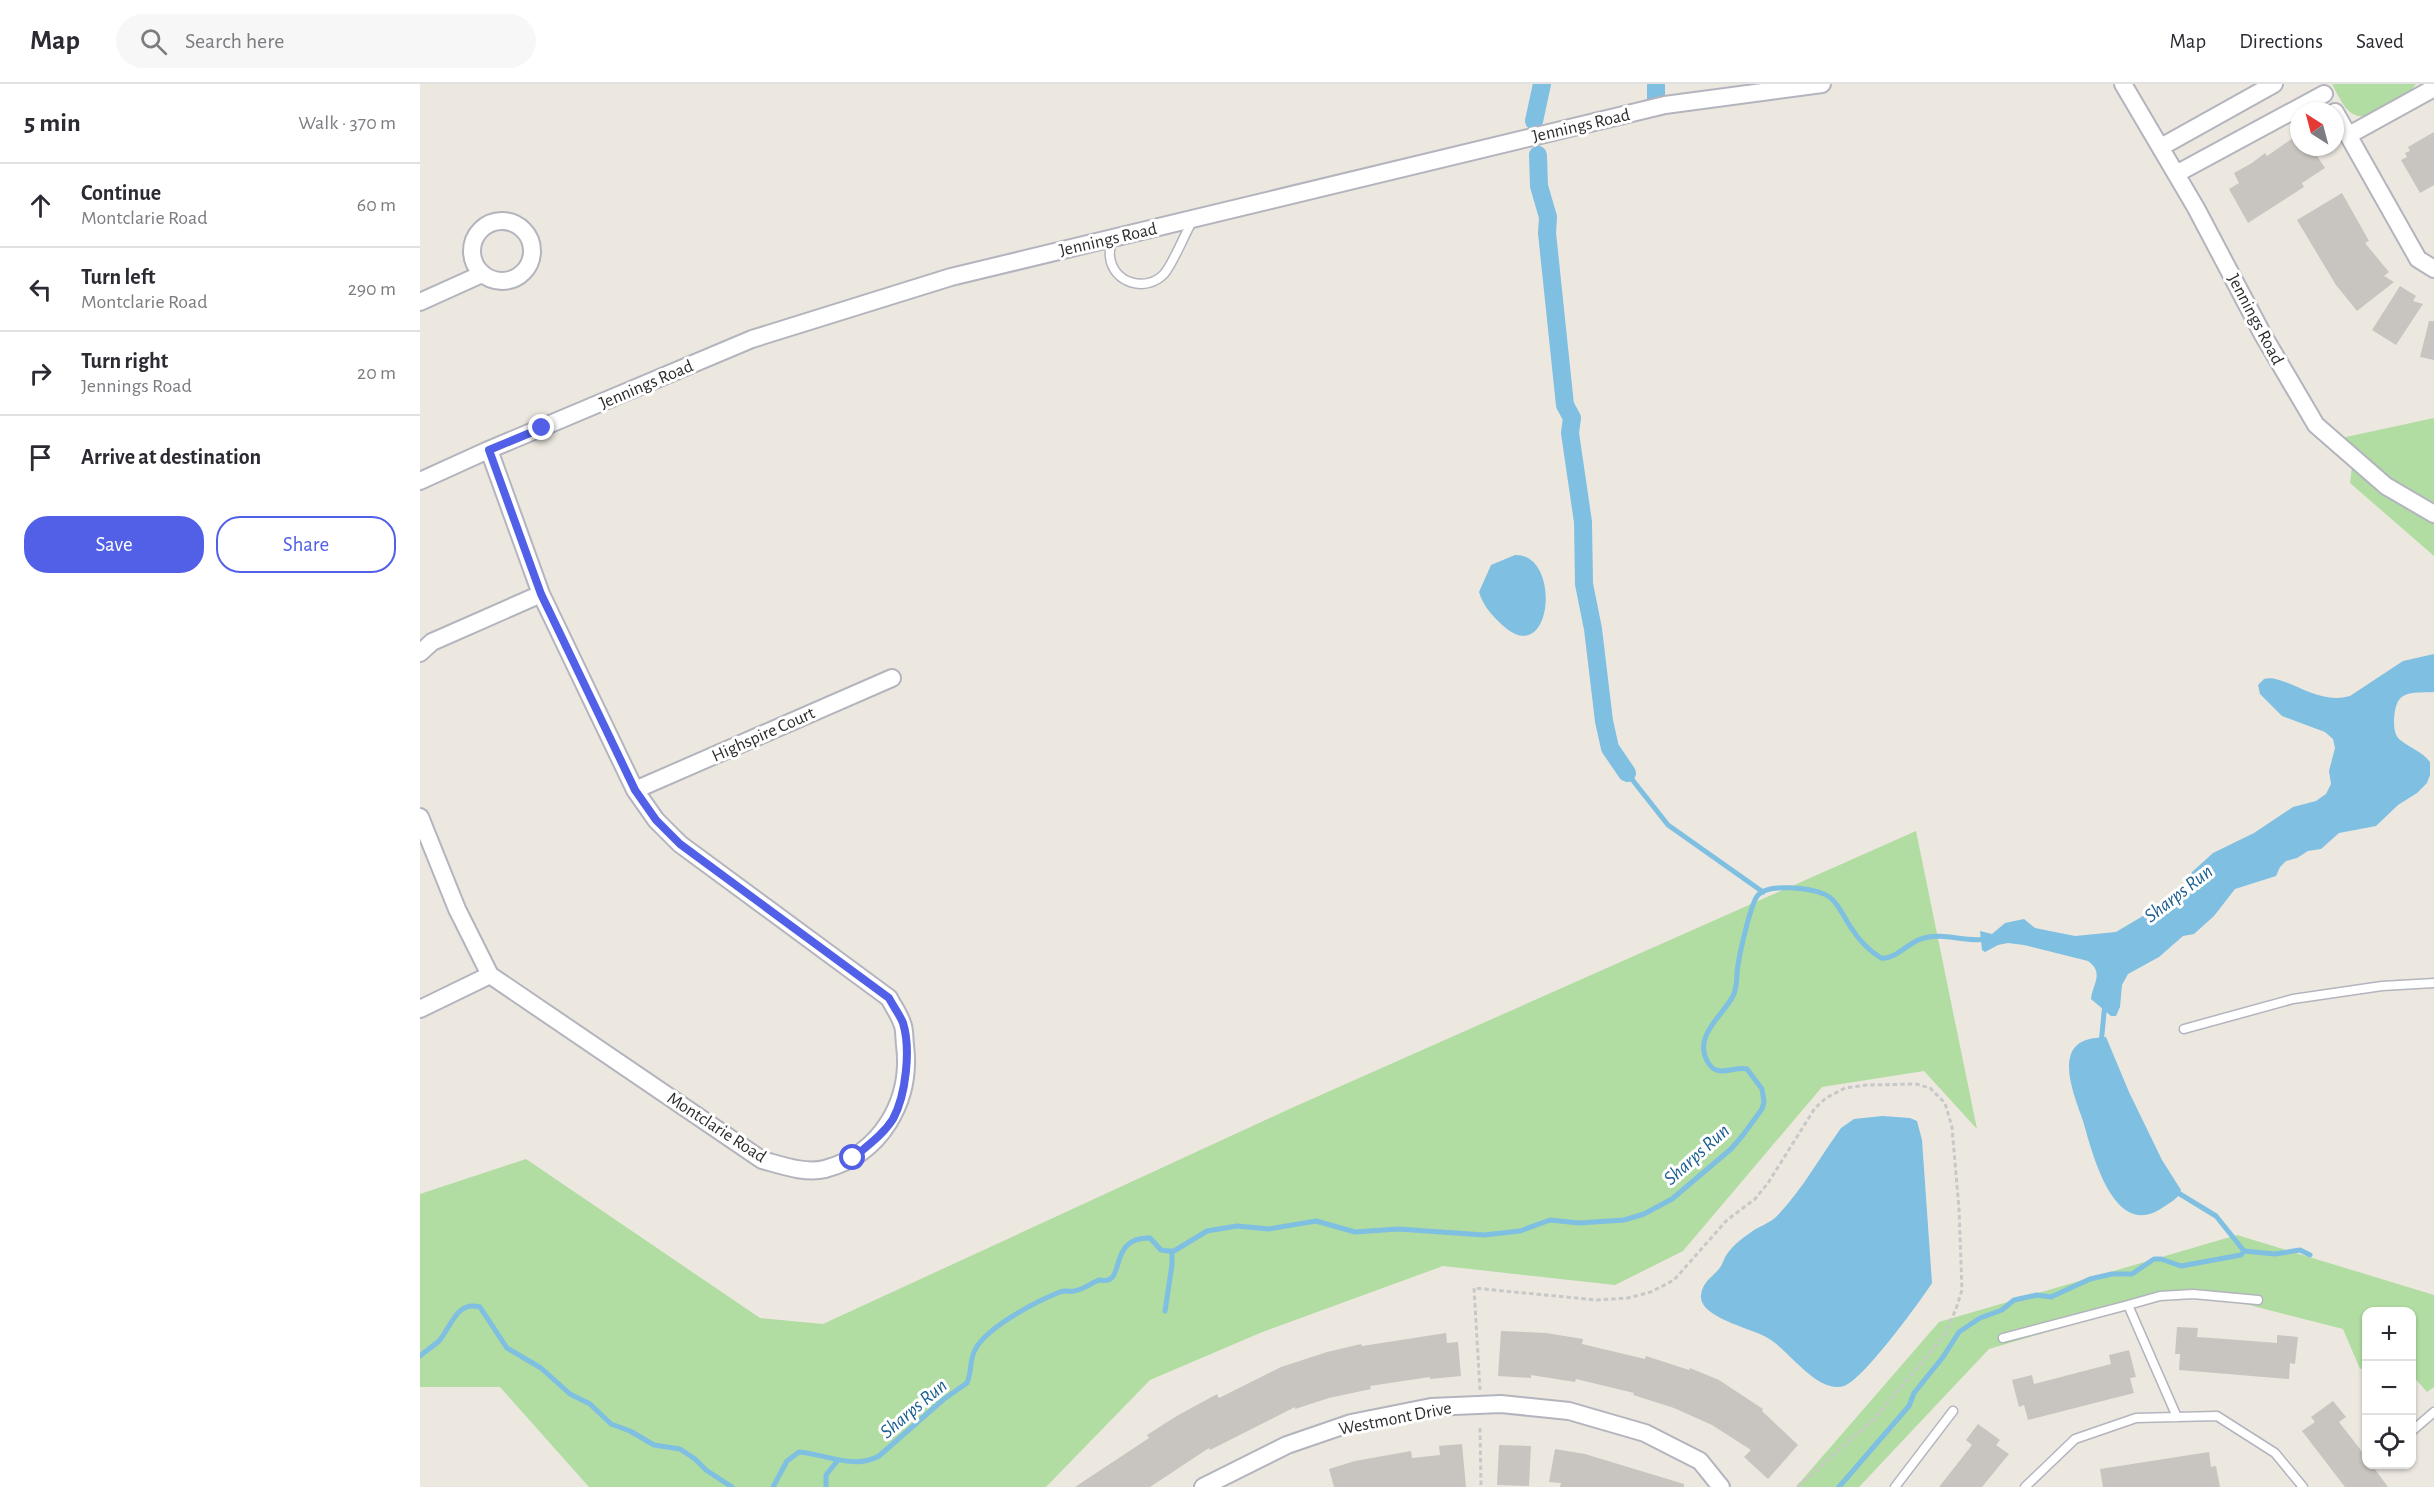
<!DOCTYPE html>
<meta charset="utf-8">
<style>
body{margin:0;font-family:"Alegreya Sans",sans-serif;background:#f7f7f7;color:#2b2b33}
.controls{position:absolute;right:18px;bottom:18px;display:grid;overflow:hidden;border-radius:12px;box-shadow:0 2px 4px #0004}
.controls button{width:54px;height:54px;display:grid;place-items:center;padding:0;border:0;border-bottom:2px solid #e1e1e2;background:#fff;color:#2b2b33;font:30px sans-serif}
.compass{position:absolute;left:1870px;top:18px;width:54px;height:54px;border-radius:50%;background:#fff;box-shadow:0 2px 4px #0004;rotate:324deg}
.stop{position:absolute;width:18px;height:18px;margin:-14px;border:4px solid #5160e7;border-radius:50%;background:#fff}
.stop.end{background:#5160e7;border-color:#fff;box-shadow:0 2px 6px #0008}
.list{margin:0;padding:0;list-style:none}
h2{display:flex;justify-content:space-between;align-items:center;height:78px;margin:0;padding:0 24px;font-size:26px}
h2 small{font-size:20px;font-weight:400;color:#7c7c81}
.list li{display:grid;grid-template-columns:39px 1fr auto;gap:18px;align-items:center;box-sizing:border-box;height:84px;padding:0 24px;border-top:2px solid #e1e1e2}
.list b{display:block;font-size:22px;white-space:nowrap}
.list p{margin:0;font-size:20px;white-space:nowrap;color:#7c7c81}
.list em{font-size:20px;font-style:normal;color:#7c7c81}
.actions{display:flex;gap:12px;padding:18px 24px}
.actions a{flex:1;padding:14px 0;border:2px solid #5160e7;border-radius:24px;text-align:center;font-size:21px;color:#5160e7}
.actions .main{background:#5160e7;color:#fff}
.icon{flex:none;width:33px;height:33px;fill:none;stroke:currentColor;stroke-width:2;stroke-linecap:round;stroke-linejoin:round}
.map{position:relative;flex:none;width:2014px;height:1403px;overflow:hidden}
header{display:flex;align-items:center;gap:36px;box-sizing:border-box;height:84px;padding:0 30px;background:#fff;border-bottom:2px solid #e1e1e2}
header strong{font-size:28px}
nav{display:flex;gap:33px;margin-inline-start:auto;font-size:21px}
.search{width:420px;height:54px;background:#f7f7f7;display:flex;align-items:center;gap:15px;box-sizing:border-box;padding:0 21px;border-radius:33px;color:#7c7c81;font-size:22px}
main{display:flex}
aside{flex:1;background:#fff}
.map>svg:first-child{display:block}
.green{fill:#b1dca2}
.water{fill:#7ebfe2}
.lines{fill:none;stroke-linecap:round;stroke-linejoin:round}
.stream{stroke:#7ebfe2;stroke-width:5}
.canal{stroke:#7ebfe2;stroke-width:18}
.building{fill:#c8c4bf}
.service-casing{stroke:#b3b4be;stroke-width:11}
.minor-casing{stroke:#b3b4be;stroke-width:20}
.path{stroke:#c8c8c8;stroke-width:3;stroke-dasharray:4.5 3;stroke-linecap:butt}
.service{stroke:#fff;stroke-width:8}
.minor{stroke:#fff;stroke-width:16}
.route{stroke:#5160e7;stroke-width:8}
.labels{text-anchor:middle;stroke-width:6;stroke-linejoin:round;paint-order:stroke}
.street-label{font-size:18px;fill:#2c2c2c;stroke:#fff}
.water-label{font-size:20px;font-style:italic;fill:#1c5e90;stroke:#fff}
</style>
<header>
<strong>Map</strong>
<div class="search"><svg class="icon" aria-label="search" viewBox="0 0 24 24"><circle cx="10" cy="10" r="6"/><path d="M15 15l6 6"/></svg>Search here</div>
<nav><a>Map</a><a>Directions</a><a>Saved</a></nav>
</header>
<main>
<aside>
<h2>5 min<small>Walk · 370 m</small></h2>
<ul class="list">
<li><svg class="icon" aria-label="ahead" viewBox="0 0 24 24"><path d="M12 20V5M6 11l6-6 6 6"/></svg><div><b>Continue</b><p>Montclarie Road</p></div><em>60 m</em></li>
<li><svg class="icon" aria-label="left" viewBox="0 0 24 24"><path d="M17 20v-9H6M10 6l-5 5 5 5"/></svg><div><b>Turn left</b><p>Montclarie Road</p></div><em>290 m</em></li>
<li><svg class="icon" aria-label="right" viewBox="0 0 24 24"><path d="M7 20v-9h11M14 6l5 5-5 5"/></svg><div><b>Turn right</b><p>Jennings Road</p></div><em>20 m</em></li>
<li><svg class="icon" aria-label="arrive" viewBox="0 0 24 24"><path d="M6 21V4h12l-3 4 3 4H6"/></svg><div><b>Arrive at destination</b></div></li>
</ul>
<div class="actions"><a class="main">Save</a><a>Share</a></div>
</aside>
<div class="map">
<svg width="2014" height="1403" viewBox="0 0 2014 1403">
<rect width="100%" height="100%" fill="#ece8e0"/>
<!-- green -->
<path class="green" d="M 1912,0 L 1996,0 L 1989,9 L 1949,32 C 1927,36 1921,16 1912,0 Z
M 2014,334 L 2014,472 L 1930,399 L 1933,375 L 1912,356 Z
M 1496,747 L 1557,1045 L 1504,987 L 1402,1003 L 1263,1167 L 1195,1201 L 1023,1182 L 840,1249 L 730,1296 L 626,1403 L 169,1403 L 80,1303 L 0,1303 L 0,1110 L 106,1075 L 340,1234 L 403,1240 L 876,1022 Z
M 1817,1151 L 2014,1211 L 2014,1303 L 2007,1308 L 1992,1291 L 1992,1228 L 1946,1228 L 1946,1283 L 1940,1285 L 1923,1245 L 1771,1206 L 1569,1265 L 1439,1403 L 1376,1403 L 1519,1238 Z"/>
<!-- water -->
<path class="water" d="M 1095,471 C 1141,469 1133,580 1087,545 C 1076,536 1063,523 1059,508 L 1071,481 Z
M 2014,570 L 2014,608 C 1987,609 1975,606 1974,638 C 1974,644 1975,651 1979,655 C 1989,664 2002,667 2010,678 L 2010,691 L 2007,699 L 1997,709 L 1978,721 L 1956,742 L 1919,749 L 1901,765 L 1888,767 L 1877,774 L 1866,777 L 1860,783 L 1856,792 L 1815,805 L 1794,832 L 1774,850 L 1763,852 L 1739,873 L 1708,890 L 1702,901 L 1700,923 L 1696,932 L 1691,932 L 1671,915 C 1672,901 1685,889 1668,877 L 1604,861 L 1588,859 L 1578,861 L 1565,868 L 1562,866 L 1560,847 L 1572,850 L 1585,839 L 1604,835 L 1615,844 L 1655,852 L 1696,848 L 1765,807 L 1772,788 L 1793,769 L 1834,749 L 1873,723 L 1896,717 L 1906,710 L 1911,700 L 1909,687 L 1915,664 L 1913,655 L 1905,648 L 1862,632 L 1840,610 L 1838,601 L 1844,595 C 1864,589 1896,622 1930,612 L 1983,577 Z
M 1686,953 L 1709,1008 L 1742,1076 L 1761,1106 C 1759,1115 1749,1119 1742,1124 C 1693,1157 1672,1067 1663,1037 C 1657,1019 1644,989 1651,970 C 1657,955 1672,954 1686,953 Z
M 1462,1032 L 1490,1034 L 1497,1037 L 1502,1056 L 1512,1199 C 1499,1219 1443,1296 1424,1302 C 1396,1310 1368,1264 1346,1253 C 1330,1244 1278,1233 1281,1211 C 1283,1196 1294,1193 1301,1182 C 1303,1179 1304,1174 1307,1170 C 1313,1161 1324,1153 1334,1146 C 1341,1142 1351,1138 1357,1132 C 1382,1106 1400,1073 1421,1044 L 1434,1035 Z"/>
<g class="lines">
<!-- stream -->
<path class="stream" d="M 1114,37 L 1118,71
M 1207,689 L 1248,741 L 1343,808
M 1681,960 L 1685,919
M 1755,1107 L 1796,1132 L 1824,1167
M 745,1227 L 752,1181 L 752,1167
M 0,1272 C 6,1267 13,1262 19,1257 C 31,1243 37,1216 60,1223 L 87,1264 L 121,1284 L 150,1310 L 170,1320 L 191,1340 L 210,1347 L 234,1361 L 260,1365 L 275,1375 L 286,1386 L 312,1403
M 353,1403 L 367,1377 L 379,1368 C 405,1370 434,1386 459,1372 L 524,1315 L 547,1299 C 552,1288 549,1275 556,1264 C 569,1242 617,1217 640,1208 C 645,1206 649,1208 654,1207 C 663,1206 671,1199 679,1196 C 682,1196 685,1197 688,1196 C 703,1192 691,1153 730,1154 L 741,1166 L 748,1167 L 754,1167 L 787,1147 L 817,1142 L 849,1145 L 896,1137 L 935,1148 L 978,1145 L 1064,1151 L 1100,1147 L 1130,1136 L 1159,1139 L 1204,1136 L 1224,1130 L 1252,1115 L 1311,1065 L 1323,1051 L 1342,1025 L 1344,1018 L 1342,1005 L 1327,985 C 1314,982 1298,994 1289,980 C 1271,953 1302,933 1313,912 C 1318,903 1316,891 1318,881 C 1320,868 1331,818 1338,811 C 1349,799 1390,804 1404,810 C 1417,815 1424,834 1432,845 C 1439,856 1450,867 1461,874 C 1476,876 1489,857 1504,854 C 1524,848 1546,859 1567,855
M 406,1403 L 406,1391 L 418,1376
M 1419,1403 L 1489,1322 L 1494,1309 L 1523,1273 L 1539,1248 L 1560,1234 L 1582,1226 L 1594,1216 L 1617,1211 L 1631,1213 L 1670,1195 L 1692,1190 L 1712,1190 L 1734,1175 L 1741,1175 L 1761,1182 L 1821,1171 L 1824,1167 L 1855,1170 L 1880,1166 L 1890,1171"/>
<!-- canal -->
<path class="canal" d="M 1236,17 L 1236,0
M 1114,37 L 1122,0
M 1118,71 L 1119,102 L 1128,133 L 1127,149 L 1145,321 L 1152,334 L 1150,349 L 1163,438 L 1164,500 L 1173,545 L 1184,637 L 1190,664 L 1207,689"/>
</g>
<!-- building -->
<path class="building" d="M 2014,48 L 2014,101 L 2000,109 L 1981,76 L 1987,73 L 1985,69 L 1990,67 L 1988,63 Z
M 1873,54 L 1879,63 L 1891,63 L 1905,84 L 1882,99 L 1884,103 L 1828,139 L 1809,105 L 1819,99 L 1814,89 L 1832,79 L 1845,69 L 1847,72 Z
M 1922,109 L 1949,157 L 1945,159 L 1969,188 L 1964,192 L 1974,198 L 1937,227 L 1916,201 L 1877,136 Z
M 1980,202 L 1996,212 L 1993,217 L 2003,220 L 1976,261 L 1952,246 Z
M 2009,237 L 2014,237 L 2014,276 L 2000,273 Z
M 1757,1243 L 1778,1244 L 1777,1253 L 1806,1255 L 1857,1259 L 1857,1251 L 1878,1253 L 1875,1280 L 1870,1279 L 1869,1295 L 1759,1286 L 1760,1270 L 1755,1270 Z
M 1081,1247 L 1126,1249 L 1163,1255 L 1162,1260 L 1225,1275 L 1226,1272 L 1269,1286 L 1270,1284 L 1299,1296 L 1343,1325 L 1342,1327 L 1378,1361 L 1348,1395 L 1324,1373 L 1331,1366 L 1292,1341 L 1254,1324 L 1213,1311 L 1214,1309 L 1156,1295 L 1155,1298 L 1111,1291 L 1111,1294 L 1078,1292 Z
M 1026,1249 L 1027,1259 L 1038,1258 L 1041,1292 L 1010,1295 L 1010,1293 L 950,1302 L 951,1305 L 909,1314 L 875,1325 L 875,1323 L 790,1366 L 789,1364 L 730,1403 L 655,1403 L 729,1354 L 727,1351 L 755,1333 L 797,1310 L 799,1314 L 861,1283 L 907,1268 L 941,1260 L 942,1262 Z
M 1709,1266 L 1716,1293 L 1710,1294 L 1714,1309 L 1608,1336 L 1604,1321 L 1599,1323 L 1592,1296 L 1612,1291 L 1614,1300 L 1691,1280 L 1689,1271 Z
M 1913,1317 L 1926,1333 L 1919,1338 L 1947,1374 L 1947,1380 L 1951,1380 L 1968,1403 L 1925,1403 L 1882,1347 L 1895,1338 L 1891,1333 Z
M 1558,1340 L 1580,1356 L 1576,1361 L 1589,1370 L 1562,1403 L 1519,1403 L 1552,1361 L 1546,1356 Z
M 1042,1360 L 1046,1403 L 914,1403 L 909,1385 L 935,1377 L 991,1367 L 992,1374 L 1020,1371 L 1019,1362 Z
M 1079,1361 L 1111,1362 L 1109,1402 L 1077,1401 Z
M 1135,1365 L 1165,1370 L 1264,1400 L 1264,1403 L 1140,1403 L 1141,1399 L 1129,1398 Z
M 1789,1368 L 1791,1383 L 1796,1382 L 1800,1403 L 1683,1403 L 1680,1385 Z"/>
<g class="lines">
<defs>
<path id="service" d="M 692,154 C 691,160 689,167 690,173 C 693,199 726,209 744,190 C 753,180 765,149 773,136
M 1764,945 L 1873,915 L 1962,902 L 2014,899
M 1708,1221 L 1740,1212 L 1773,1210 L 1838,1216
M 1583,1254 L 1708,1221 L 1757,1333
M 1992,1347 L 2014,1328
M 1475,1403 L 1533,1327
M 1605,1403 L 1655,1355 L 1716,1334 L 1797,1332 L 1855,1369 L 1883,1403"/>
<path id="minor" d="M 1703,0 L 1776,124 L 1843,251 L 1896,341 L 1966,402 L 2014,430
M 1915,28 L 1998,175 L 2014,185
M 1929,51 L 2014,4
M 1741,63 L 1854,0
M 1756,90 L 1904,10
M52 167a30 30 0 1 1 60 0a30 30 0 1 1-60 0Z
M 0,218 L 62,190
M 69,366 L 121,510
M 0,397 L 66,367 L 332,255 L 531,193 L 1245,21 L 1402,0
M 0,569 L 12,558 L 121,510 L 215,706 L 236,736 L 260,760 L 469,914 C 473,922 479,930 482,939 C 485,945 484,954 485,961 C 492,1017 461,1070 405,1085 C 385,1090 361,1081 342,1076 L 70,891 L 37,825 L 0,733
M 215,706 L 472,594
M 0,925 L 70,891
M 783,1403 L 867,1361 L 931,1339 L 1011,1323 L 1081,1320 L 1149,1327 L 1225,1349 L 1280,1377 L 1301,1403"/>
</defs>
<!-- service casing -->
<use href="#service" class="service-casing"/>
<!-- minor casing -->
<use href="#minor" class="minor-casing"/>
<!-- path -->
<path class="path" d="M 1060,1306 L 1054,1204 L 1176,1216 L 1208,1214 L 1231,1208 L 1254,1196 L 1307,1136 L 1335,1115 L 1348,1099 L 1395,1024 L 1406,1014 L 1425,1004 L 1447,1001 L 1496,1000 L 1510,1004 L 1525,1019 L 1532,1043 L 1539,1125 L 1542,1206 L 1536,1225 L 1524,1252 L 1455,1334 L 1377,1403
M 1060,1344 L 1061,1403"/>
<!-- service -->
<use href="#service" class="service"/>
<!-- minor -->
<use href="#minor" class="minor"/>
</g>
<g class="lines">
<!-- route -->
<path class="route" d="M 122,344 L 69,366 L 121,510 L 215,706 L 236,736 L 260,760 L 469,914 C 473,922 480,931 483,939 C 491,965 486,1011 473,1035 C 463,1051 447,1062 433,1074"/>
</g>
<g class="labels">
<!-- street labels -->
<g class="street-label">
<text transform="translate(1161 41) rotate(-13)" y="6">Jennings Road</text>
<text transform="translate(688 155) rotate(-13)" y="6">Jennings Road</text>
<text transform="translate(1836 235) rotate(62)" y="6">Jennings Road</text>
<text transform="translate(226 300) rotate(-23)" y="6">Jennings Road</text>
<text transform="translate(343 650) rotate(-24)" y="6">Highspire Court</text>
<text transform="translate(297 1043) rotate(33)" y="6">Montclarie Road</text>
<text transform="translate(975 1334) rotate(-11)" y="6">Westmont Drive</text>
</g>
<!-- water labels -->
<g class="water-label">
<text transform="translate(1758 809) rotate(-38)" y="7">Sharps Run</text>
<text transform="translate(1276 1070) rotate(-42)" y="7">Sharps Run</text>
<text transform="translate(493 1324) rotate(-40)" y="7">Sharps Run</text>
</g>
</g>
</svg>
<div class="controls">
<button>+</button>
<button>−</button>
<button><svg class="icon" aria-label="locate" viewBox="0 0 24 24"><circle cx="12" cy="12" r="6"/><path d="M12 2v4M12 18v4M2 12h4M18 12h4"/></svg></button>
</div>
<svg class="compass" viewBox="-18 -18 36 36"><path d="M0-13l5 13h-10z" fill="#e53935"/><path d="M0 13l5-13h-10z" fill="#7c7c81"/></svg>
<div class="stop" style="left:433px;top:1074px"></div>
<div class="stop end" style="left:122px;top:344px"></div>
</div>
</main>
